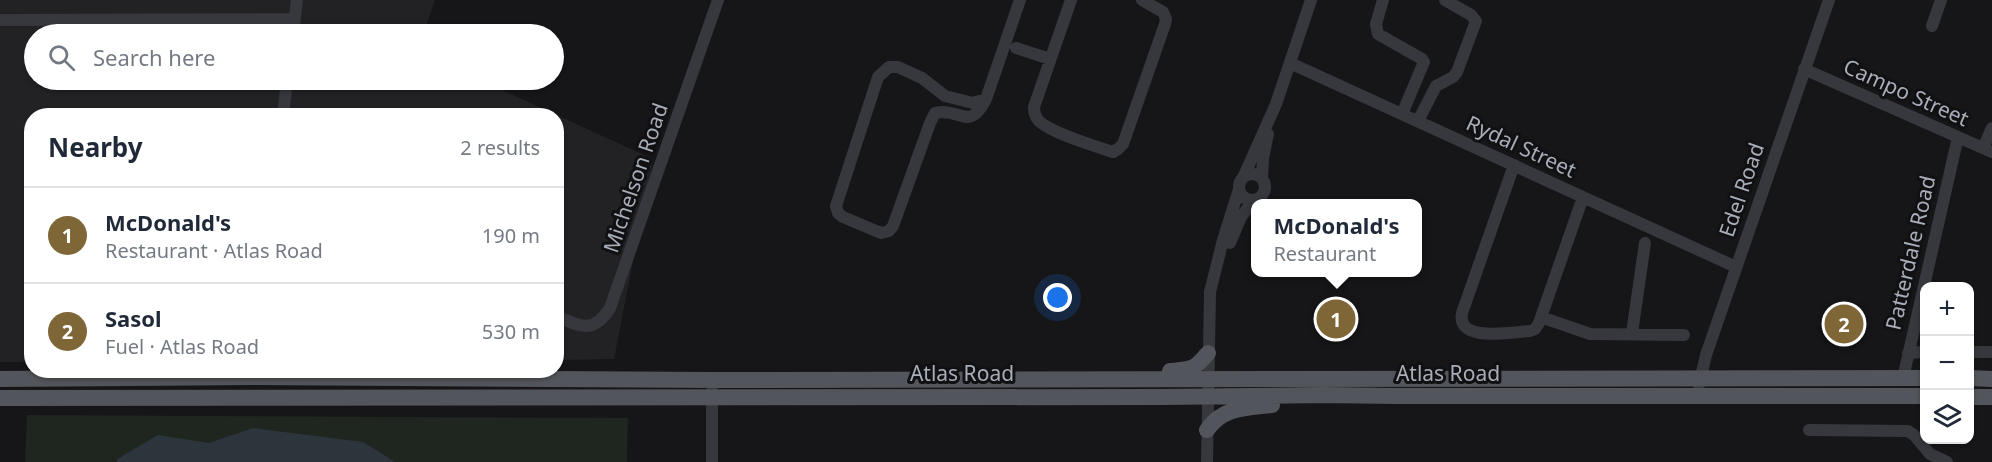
<!DOCTYPE html>
<meta charset="utf-8">
<style>
body{margin:0;font-family:"Noto Sans",sans-serif;background:#f2f2f3;color:#1f2937}
.controls{position:absolute;right:18px;bottom:18px;display:grid;overflow:hidden;border-radius:12px;box-shadow:0 2px 4px #0004}
.controls button{width:54px;height:54px;display:grid;place-items:center;padding:0;border:0;border-bottom:2px solid #e0e1e3;background:#fff;color:#1f2937;font:30px sans-serif}
.you{position:absolute;left:1058px;top:298px;width:21px;height:21px;margin:-15px;border:4px solid #fff;border-radius:50%;background:#1a73e8;box-shadow:0 0 0 9px #1a73e833}
.badge{display:grid;place-items:center;width:39px;height:39px;border-radius:50%;background:#7e6636;color:#fff;font-size:20px;font-weight:700}
.pin{position:absolute;translate:-50% -50%;border:3px solid #fff;box-shadow:0 2px 6px #0006}
.popup{position:absolute;left:1251px;top:199px;width:171px;height:78px;box-sizing:border-box;display:grid;place-content:center;border-radius:12px;background:#fff;filter:drop-shadow(0 2px 4px #0005);font-size:20px;white-space:nowrap;color:#747a83}
.popup b{font-size:22px;color:#1f2937}
.popup::after{content:'';position:absolute;left:50%;top:100%;margin-left:-12px;border:12px solid transparent;border-top-color:#fff}
.list{margin:0;padding:0;list-style:none}
h2{display:flex;justify-content:space-between;align-items:center;height:78px;margin:0;padding:0 24px;font-size:26px}
h2 small{font-size:20px;font-weight:400;color:#747a83}
.list li{display:grid;grid-template-columns:39px 1fr auto;gap:18px;align-items:center;box-sizing:border-box;height:96px;padding:0 24px;border-top:2px solid #e0e1e3}
.list b{display:block;font-size:22px;white-space:nowrap}
.list p{margin:0;font-size:20px;white-space:nowrap;color:#747a83}
.list em{font-size:20px;font-style:normal;color:#747a83}
.icon{flex:none;width:33px;height:33px;fill:none;stroke:currentColor;stroke-width:2;stroke-linecap:round;stroke-linejoin:round}
.map{position:relative;flex:none;width:1992px;height:462px;overflow:hidden}
.search{position:absolute;background:#fff;box-shadow:0 2px 4px #0004;left:24px;top:24px;width:540px;height:66px;display:flex;align-items:center;gap:15px;box-sizing:border-box;padding:0 21px;border-radius:33px;color:#747a83;font-size:22px}
.panel{position:absolute;background:#fff;box-shadow:0 2px 4px #0004;left:24px;top:108px;width:540px;height:270px;border-radius:24px}
.map>svg:first-child{display:block}
.built{fill:#222225}
.green{fill:#1e261f}
.water{fill:#2c353c}
.lines{fill:none;stroke-linecap:round;stroke-linejoin:round}
.minor{stroke:#37383d;stroke-width:12}
.major{stroke:#53555c;stroke-width:16}
.labels{text-anchor:middle;stroke-width:6;stroke-linejoin:round;paint-order:stroke}
.street-label{font-size:21px;fill:#a8adb8;stroke:#111113}
</style>
<div class="map">
<svg width="1992" height="462" viewBox="0 0 1992 462">
<rect width="100%" height="100%" fill="#161618"/>
<!-- built -->
<path class="built" d="M 0,0 L 435,0 L 423,34 L 34,34 L 34,80 L 480,80 L 653,159 L 614,359 L 557,360 L 556,116 L 32,116 L 31,362 L 0,362 Z"/>
<!-- green -->
<path class="green" d="M 27,415 L 628,418 L 627,462 L 25,462 Z"/>
<!-- water -->
<path class="water" d="M 253,428 L 363,442 L 395,462 L 117,462 L 117,459 L 158,435 L 209,443 Z"/>
<g class="lines">
<!-- minor -->
<path class="minor" d="M 1071,0 L 1034,107 C 1034,112 1035,116 1038,120 C 1050,133 1095,146 1113,152 L 1118,149 L 1123,144 L 1165,24 L 1166,19 L 1163,12 L 1142,0
M 1383,0 L 1376,24 L 1378,34 L 1422,59 L 1424,62 L 1402,114
M 0,20 L 294,19
M 1932,26 L 1941,0
M 293,34 L 297,0
M 1016,48 L 1050,59
M 1290,63 L 1736,267
M 1804,69 L 1992,152
M 986,99 L 973,103 L 945,96 L 922,78 L 898,67 L 889,67 L 878,77 L 836,206 L 838,213 L 843,217 L 881,233 L 889,231 L 893,226 L 930,123 L 935,113 C 960,107 969,133 986,99 L 1020,0
M 283,116 L 287,80
M 1418,121 L 1436,86 L 1453,77 L 1457,72 L 1476,21 L 1471,15 L 1445,0
M 1983,148 L 1992,128
M 1514,165 L 1462,313 C 1456,343 1512,332 1530,331 L 1535,329 L 1539,323 L 1583,197
M1239 187a13 13 0 1 1 26 0a13 13 0 1 1-26 0Z
M 1243,178 L 1276,104 L 1311,0
M 1262,179 L 1263,158 L 1268,134
M 1230,243 L 1241,217 L 1254,200
M 556,316 C 580,327 594,334 610,308 L 718,0
M 1541,317 L 1590,334 L 1684,335
M 1632,333 L 1645,243
M 1970,352 L 1992,352
M 1908,353 L 1924,352
M 1903,378 L 1958,137
M 1699,385 L 1706,355 L 1829,0
M 712,390 L 712,462
M 1809,430 L 1908,431 L 1914,435 L 1930,454 L 1947,462
M 1207,462 L 1210,292 L 1223,240 L 1239,189"/>
<!-- major -->
<path class="major" d="M 1170,371 C 1192,369 1194,370 1208,353
M 1970,378 L 1992,379
M 0,379 L 255,377 L 712,380 L 1924,378
M 1970,397 L 1992,397
M 0,398 L 1162,397 L 1323,395 L 1397,396 L 1924,396
M 1207,430 C 1222,407 1247,408 1272,405"/>
</g>
<g class="labels">
<!-- street labels -->
<g class="street-label">
<text transform="translate(1906 93) rotate(24)" y="7">Campo Street</text>
<text transform="translate(1521 147) rotate(25)" y="7">Rydal Street</text>
<text transform="translate(636 178) rotate(-71)" y="7">Michelson Road</text>
<text transform="translate(1742 190) rotate(-71)" y="7">Edel Road</text>
<text transform="translate(1911 253) rotate(-77)" y="7">Patterdale Road</text>
<text x="962" y="381">Atlas Road</text>
<text x="1448" y="381">Atlas Road</text>
</g>
</g>
</svg>
<div class="controls">
<button>+</button>
<button>−</button>
<button><svg class="icon" aria-label="layers" viewBox="0 0 24 24"><path d="M12 4l9 5-9 5-9-5zM3 14l9 5 9-5"/></svg></button>
</div>
<div class="you"></div>
<div class="pin badge" style="left:1336px;top:319px">1</div>
<div class="popup"><b>McDonald's</b>Restaurant</div>
<div class="pin badge" style="left:1844px;top:324px">2</div>
<div class="search"><svg class="icon" aria-label="search" viewBox="0 0 24 24"><circle cx="10" cy="10" r="6"/><path d="M15 15l6 6"/></svg>Search here</div>
<section class="panel">
<h2>Nearby<small>2 results</small></h2>
<ul class="list">
<li><span class="badge">1</span><div><b>McDonald's</b><p>Restaurant · Atlas Road</p></div><em>190 m</em></li>
<li><span class="badge">2</span><div><b>Sasol</b><p>Fuel · Atlas Road</p></div><em>530 m</em></li>
</ul>
</section>
</div>
